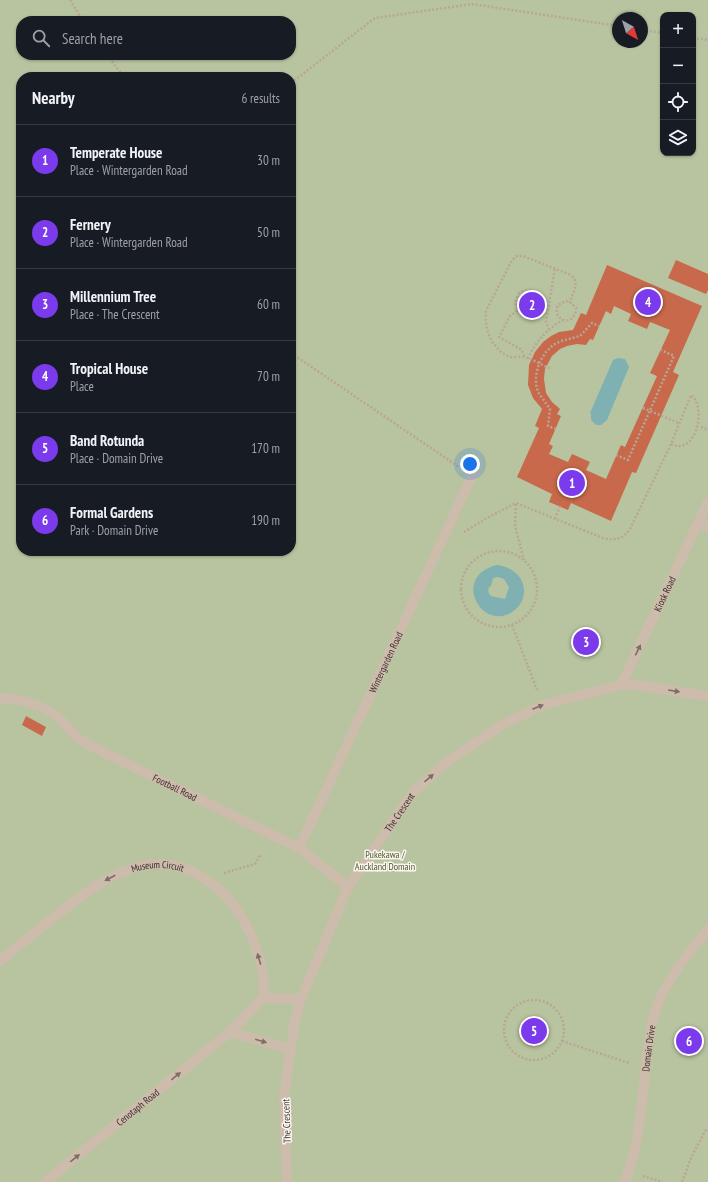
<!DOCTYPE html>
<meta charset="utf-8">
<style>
body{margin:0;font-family:"PT Sans Narrow",sans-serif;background:#20242c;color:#f1f3f6}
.controls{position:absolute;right:12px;top:12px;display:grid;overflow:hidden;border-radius:8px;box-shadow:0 1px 3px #0004}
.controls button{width:36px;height:36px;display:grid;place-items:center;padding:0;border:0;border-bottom:1px solid #363941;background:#171b24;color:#f1f3f6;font:20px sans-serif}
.compass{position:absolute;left:612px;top:12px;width:36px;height:36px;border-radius:50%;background:#171b24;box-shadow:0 1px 3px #0004;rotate:141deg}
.you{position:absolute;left:470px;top:464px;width:14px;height:14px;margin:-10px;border:3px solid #fff;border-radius:50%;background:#1a73e8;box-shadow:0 0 0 6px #1a73e833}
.badge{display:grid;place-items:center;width:26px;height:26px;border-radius:50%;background:#7c3aed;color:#fff;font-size:13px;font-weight:700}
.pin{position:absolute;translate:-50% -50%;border:2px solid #fff;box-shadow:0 1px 4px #0006}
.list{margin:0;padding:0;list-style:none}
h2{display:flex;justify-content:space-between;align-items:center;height:52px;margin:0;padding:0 16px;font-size:17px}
h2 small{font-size:13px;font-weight:400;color:#9ea1a6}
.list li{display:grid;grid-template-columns:26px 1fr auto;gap:12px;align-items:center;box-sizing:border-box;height:72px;padding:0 16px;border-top:1px solid #363941}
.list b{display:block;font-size:15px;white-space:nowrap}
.list p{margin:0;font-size:13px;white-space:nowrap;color:#9ea1a6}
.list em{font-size:13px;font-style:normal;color:#9ea1a6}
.icon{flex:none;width:22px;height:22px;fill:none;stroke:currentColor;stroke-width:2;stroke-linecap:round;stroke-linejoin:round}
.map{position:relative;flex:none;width:708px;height:1182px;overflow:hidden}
.search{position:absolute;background:#171b24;box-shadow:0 1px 3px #0004;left:16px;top:16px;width:280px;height:44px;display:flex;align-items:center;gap:10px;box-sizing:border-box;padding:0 14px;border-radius:16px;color:#9ea1a6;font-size:15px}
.panel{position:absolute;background:#171b24;box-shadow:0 1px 3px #0004;left:16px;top:72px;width:280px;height:484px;border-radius:16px}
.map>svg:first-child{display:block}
.green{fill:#b8c4a0;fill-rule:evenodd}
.water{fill:#7fb0b2;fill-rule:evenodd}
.building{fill:#c8694b;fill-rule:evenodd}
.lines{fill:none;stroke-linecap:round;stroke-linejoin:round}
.path{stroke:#b9a596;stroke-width:2.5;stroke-dasharray:2 2;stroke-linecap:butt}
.minor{stroke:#cdbbac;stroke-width:10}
.oneway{fill:#7d6f65}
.labels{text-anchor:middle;stroke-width:3;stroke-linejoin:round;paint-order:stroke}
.street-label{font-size:10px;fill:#3b302b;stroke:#fbf5ee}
.park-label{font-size:10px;fill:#4a5a2e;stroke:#fbf5ee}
</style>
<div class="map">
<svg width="708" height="1182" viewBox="0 0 708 1182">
<rect width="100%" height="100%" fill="#f4ebe1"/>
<!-- green -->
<path class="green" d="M 0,0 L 708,0 L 708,1182 L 0,1182 ZM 663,15 L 693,15 L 693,153 L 663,153 ZM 618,18 L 642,18 L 642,42 L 618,42 ZM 21,21 L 291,21 L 291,55 L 21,55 ZM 21,77 L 291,77 L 291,551 L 21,551 Z"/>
<!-- water -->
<path class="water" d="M 618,358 L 625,359 L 629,367 L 607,420 L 601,425 L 596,425 L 591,420 L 591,414 L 590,413 L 613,360 Z
M 497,565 C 514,567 528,580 523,598 C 521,604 517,609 512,612 C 481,632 451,576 497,565 ZM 498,577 L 504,579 L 509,587 L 505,599 L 491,596 C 488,593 488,591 489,587 L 491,586 L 493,578 Z"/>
<!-- building -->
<path class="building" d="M 676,260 L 708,274 L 708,290 L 706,294 L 668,278 Z
M 607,265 L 702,306 L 673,372 L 679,375 L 636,473 L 632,472 L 611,521 L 571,503 L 568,510 L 549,502 L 552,494 L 517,477 L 539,428 L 535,426 L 542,409 L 533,398 L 528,385 L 529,365 L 535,352 L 543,342 L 551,336 L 559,332 L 573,330 L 581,313 L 586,315 ZM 614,306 L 631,314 L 628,321 L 647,329 L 650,322 L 670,330 L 650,373 L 657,376 L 625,447 L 621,445 L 606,479 L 586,470 L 590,462 L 572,454 L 568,462 L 549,454 L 553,446 L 549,444 L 561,416 L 557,414 L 560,409 L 552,402 L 546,393 L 544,379 L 545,369 L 552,356 L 560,349 L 567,346 L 577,344 L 586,345 L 590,339 L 593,340 L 606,311 L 611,314 Z
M 26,716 L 46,727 L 42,736 L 22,725 Z
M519 1031a15 15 0 1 1 30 0a15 15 0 1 1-30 0Z"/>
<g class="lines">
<!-- path -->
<path class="path" d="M 70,0 L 83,21
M 642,30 L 663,33
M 693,38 L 708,40
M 107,55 L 124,77
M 291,83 L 375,18 L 472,4 L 618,26
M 518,310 C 521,314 524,316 529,315 C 548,315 542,280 519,293 L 515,302 L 518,310 L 510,316 L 499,337 L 522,350 L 524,357
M 549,330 L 546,322 L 555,268
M 291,353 L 459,467
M 528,359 C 535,342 547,329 563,320 C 557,317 555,311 558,305 L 566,301 L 570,302
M 550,368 C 541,365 533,359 524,357 C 519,356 513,358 508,356 C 491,348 484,328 486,311 L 512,260 L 517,256 L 523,256 L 571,275 C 580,283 573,292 570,302 L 576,308 C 576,316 571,322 563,320
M 643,408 L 679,423
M 701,427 L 708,430
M 556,429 L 548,426 L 550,409 L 538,392 L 536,384 L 536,376 L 539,363 L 546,352 L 553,345 L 561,341 L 580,336 L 592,323 L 599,326
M 616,455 L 628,460 L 674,356 L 661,350
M 516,504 L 515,526 L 524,560
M 555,519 L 560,506
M 464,532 L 487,518 L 516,503 L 603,538 C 615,541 623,539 630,529 L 671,444 L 691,395 C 708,408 695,457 671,444
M461 589a38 38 0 1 1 76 0a38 38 0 1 1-76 0Z
M 512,625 L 537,690
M 224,873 L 255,864 L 260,855
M504 1030a30 30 0 1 1 60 0a30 30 0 1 1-60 0Z
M 562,1041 L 629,1063
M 643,1176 L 663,1182
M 682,1182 L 691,1158 L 705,1131 L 708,1129"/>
<!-- minor -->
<g class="minor">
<path d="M 699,524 L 708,527"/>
<path id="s1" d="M 621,685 L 708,502"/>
<path id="s2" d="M 0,698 L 26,701 L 43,708 L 57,716 L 78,738 L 89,745 L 299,848 L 348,887"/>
<path id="s3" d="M 299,848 L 472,476"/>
<path id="s4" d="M 0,961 C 19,945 38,930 57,915 C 112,870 167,836 227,897 C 246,917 262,956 264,983 C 264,988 263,993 263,998"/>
<path d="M 230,1032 L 291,1050"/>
<path id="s5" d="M 45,1182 L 230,1032 L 263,998 L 301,999"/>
<path id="s6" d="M 287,1182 L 284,1095 L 294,1025 L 301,999 L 348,887 L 413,792 L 447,762 L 502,725 L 543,705 L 621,685 L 636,685 L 708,696"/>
<path id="s7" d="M 625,1182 C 640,1142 642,1098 647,1056 C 650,1038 651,1019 658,1003 C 670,975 689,953 708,930"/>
</g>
</g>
<!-- one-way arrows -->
<defs><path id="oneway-solid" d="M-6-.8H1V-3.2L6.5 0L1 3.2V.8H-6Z"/></defs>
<g class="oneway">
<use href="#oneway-solid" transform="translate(638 650) rotate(-64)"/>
<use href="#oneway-solid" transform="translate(674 691) rotate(9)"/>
<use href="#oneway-solid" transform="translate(538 707) rotate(-23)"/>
<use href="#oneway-solid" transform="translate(429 778) rotate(-41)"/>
<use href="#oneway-solid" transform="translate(110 878) rotate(152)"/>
<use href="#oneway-solid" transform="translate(259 959) rotate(-106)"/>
<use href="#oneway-solid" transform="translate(261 1041) rotate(16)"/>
<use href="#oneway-solid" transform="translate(176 1076) rotate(-39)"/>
<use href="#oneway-solid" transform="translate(75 1158) rotate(-39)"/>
</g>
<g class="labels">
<!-- street labels -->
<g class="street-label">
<text dy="4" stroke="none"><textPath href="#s1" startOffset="101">Kiosk Road</textPath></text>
<text dy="4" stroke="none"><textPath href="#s3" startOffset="205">Wintergarden Road</textPath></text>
<text dy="4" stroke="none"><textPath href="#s2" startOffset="200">Football Road</textPath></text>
<text dy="4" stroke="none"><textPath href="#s6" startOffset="397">The Crescent</textPath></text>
<text dy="4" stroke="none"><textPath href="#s4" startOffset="188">Museum Circuit</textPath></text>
<text dy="4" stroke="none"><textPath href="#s7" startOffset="136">Domain Drive</textPath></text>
<text dy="4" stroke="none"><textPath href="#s5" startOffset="119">Cenotaph Road</textPath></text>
<text transform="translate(286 1121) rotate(-92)" y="4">The Crescent</text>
</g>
<!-- park labels -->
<g class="park-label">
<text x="385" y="858">Pukekawa /<tspan x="385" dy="12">Auckland Domain</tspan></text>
</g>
</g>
</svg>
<div class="controls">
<button>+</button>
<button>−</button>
<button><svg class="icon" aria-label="locate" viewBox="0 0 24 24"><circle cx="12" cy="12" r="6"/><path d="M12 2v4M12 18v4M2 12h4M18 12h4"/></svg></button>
<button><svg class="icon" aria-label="layers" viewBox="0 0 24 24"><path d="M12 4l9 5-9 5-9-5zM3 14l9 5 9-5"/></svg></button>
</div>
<svg class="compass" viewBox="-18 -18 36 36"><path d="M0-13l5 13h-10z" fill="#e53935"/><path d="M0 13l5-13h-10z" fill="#9ea1a6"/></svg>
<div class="you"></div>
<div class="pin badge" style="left:572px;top:483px">1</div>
<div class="pin badge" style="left:532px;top:305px">2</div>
<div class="pin badge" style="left:586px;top:642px">3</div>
<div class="pin badge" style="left:648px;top:302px">4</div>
<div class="pin badge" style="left:534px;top:1031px">5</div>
<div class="pin badge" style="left:689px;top:1041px">6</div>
<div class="search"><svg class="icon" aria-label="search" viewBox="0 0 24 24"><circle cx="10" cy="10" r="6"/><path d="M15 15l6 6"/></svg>Search here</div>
<section class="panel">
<h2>Nearby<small>6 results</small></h2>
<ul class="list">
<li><span class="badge">1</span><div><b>Temperate House</b><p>Place · Wintergarden Road</p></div><em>30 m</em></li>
<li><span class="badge">2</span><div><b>Fernery</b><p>Place · Wintergarden Road</p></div><em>50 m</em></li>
<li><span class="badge">3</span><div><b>Millennium Tree</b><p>Place · The Crescent</p></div><em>60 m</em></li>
<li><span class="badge">4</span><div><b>Tropical House</b><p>Place</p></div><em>70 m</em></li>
<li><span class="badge">5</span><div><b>Band Rotunda</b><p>Place · Domain Drive</p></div><em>170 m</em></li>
<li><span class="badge">6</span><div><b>Formal Gardens</b><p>Park · Domain Drive</p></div><em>190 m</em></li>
</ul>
</section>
</div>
